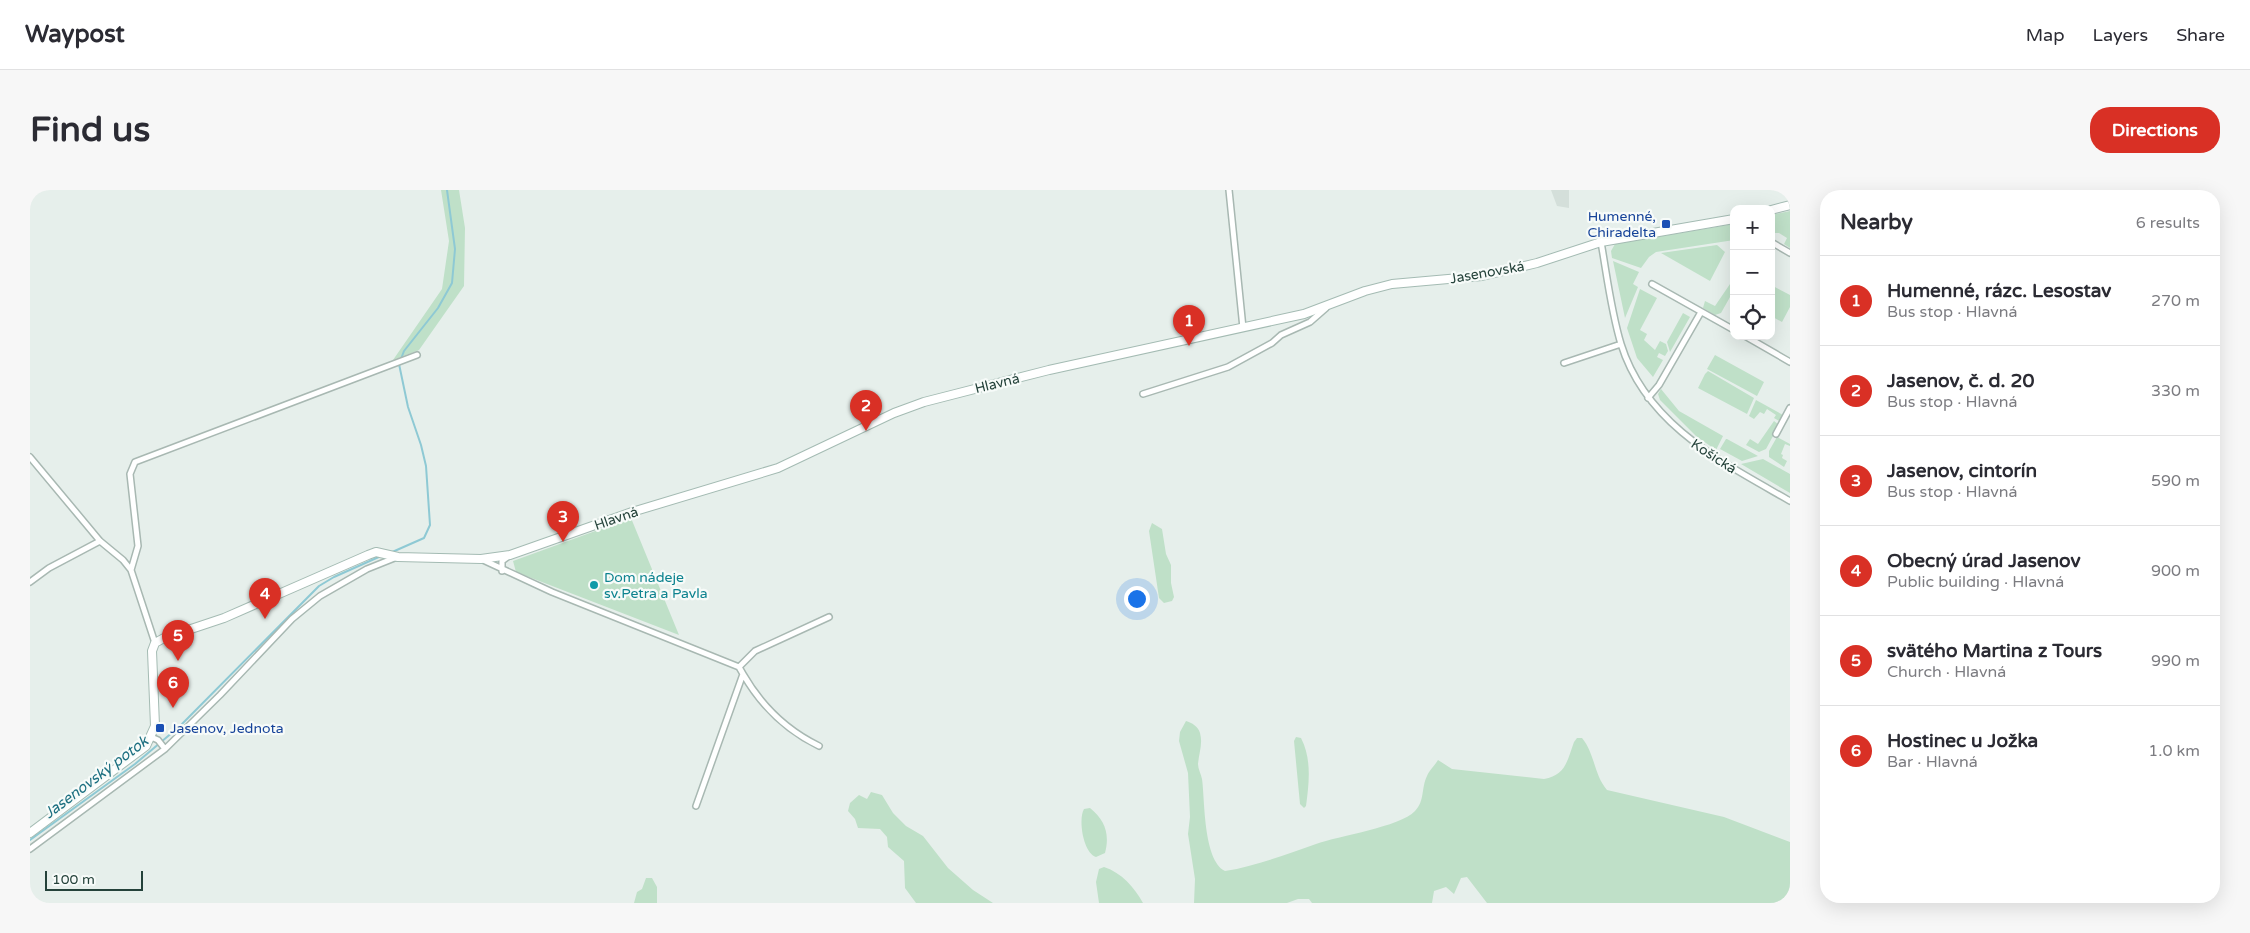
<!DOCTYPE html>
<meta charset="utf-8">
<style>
body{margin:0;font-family:"Varela Round",sans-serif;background:#f7f7f7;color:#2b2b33}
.controls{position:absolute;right:15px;top:15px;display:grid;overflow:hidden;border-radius:10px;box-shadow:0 5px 20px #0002}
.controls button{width:45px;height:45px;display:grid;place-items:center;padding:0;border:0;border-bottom:1px solid #e1e1e2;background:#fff;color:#2b2b33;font:25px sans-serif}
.scale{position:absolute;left:15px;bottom:12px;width:98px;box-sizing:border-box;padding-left:5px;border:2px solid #24423a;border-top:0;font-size:14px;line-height:18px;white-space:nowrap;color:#24423a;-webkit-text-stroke:4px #f7fbf9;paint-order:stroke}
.you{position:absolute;left:1106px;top:408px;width:18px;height:18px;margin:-12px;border:4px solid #fff;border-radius:50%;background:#1a73e8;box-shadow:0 0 0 8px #1a73e833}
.badge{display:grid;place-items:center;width:32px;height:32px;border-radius:50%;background:#d93025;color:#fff;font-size:16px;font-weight:700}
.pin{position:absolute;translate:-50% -41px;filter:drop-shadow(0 1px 2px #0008)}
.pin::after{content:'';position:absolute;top:26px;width:18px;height:15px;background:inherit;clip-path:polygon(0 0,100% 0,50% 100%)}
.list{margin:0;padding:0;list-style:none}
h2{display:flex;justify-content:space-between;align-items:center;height:65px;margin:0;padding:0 20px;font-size:21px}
h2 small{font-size:16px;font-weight:400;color:#7c7c81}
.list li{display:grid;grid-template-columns:32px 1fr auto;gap:15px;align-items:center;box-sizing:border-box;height:90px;padding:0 20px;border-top:1px solid #e1e1e2}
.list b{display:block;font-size:19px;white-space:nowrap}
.list p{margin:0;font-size:16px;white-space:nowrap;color:#7c7c81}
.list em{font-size:16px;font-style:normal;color:#7c7c81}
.icon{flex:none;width:28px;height:28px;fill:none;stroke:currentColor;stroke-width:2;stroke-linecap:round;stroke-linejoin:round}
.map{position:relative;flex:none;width:1760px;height:713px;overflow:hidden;border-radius:20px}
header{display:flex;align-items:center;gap:30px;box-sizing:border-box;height:70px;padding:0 25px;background:#fff;border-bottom:1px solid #e1e1e2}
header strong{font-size:24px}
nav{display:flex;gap:28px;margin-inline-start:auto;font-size:18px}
.intro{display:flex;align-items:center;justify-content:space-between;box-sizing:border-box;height:120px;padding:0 30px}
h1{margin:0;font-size:35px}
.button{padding:12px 22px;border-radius:20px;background:#d93025;color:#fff;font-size:18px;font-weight:700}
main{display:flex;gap:30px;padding:0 30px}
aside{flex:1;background:#fff;border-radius:20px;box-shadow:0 5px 20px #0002}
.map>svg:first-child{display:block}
.built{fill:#d4dfda}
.green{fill:#bfe0c8}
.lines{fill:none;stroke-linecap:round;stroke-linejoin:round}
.stream{stroke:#8ec9d4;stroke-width:2}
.street-casing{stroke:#a8b8b2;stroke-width:8}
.secondary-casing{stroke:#a4bbb3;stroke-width:10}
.street{stroke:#fff;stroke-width:5}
.secondary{stroke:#fff;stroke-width:8}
.transit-dot{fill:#1a4fb4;stroke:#f7fbf9;stroke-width:2}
.culture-dot{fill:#0f9aa8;stroke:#f7fbf9;stroke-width:2}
.labels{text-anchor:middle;stroke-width:4.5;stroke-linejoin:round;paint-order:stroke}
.transit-label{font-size:14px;fill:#164399;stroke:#f7fbf9;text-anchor:end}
.street-label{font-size:14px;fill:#24423a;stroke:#f7fbf9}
.culture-label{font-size:14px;fill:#0d838f;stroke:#f7fbf9;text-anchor:start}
.water-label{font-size:15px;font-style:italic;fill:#1c6f80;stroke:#f7fbf9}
</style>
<header>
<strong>Waypost</strong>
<nav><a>Map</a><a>Layers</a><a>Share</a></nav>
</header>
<div class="intro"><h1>Find us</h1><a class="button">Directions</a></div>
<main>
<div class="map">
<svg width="1760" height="713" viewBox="0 0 1760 713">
<rect width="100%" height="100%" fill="#e6efeb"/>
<!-- built -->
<path class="built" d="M 1521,0 L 1539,0 L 1539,18 L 1527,16 Z"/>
<!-- green -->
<path class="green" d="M 411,0 L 429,0 L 435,38 L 434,96 L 389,160 L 363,170 L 412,99 L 419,51 Z
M 1760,21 L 1760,58 L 1754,54 L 1757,48 L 1749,43 L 1741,43 L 1741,25 Z
M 1704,34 L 1704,50 L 1626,62 L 1619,67 L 1611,78 L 1582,68 L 1581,61 L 1585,54 Z
M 1687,55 L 1695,62 L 1680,91 L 1631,63 Z
M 1583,71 L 1609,82 L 1603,94 L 1608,97 L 1595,128 Z
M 1700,94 L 1704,96 L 1704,100 L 1691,123 L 1685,125 L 1673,118 L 1675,111 L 1685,116 Z
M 1741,95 L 1760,105 L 1760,117 L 1752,132 L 1741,126 Z
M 1610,99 L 1627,108 L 1610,140 L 1617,144 L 1614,150 L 1625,160 L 1630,151 L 1636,154 L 1638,161 L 1635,166 L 1629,163 L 1627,167 L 1633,170 L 1623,187 L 1607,168 L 1597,138 Z
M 1653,123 L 1660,127 L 1640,162 L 1637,152 Z
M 1685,165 L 1734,192 L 1727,206 L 1677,179 Z
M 1678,181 L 1724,208 L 1717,224 L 1668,198 L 1675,184 Z
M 1631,199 L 1649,221 L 1693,246 L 1686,260 L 1666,246 L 1630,210 L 1628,204 Z
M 1726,210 L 1753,225 L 1751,232 L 1744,228 L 1746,225 L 1737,219 L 1734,224 L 1730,222 L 1724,229 L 1719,226 Z
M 1744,231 L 1749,235 L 1736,259 L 1729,262 L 1716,255 L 1720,249 L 1728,254 Z
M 1747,247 L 1760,254 L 1760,256 L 1755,254 L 1751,264 L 1753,265 L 1752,268 L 1757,271 L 1754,277 L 1739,267 L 1739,261 Z
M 1696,249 L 1697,249 L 1728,266 L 1712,271 L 1690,259 Z
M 1733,269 L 1760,284 L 1760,303 L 1711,274 Z
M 601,328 L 649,445 L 486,382 L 483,371 Z
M 1122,333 L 1132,339 L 1136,364 L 1141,375 L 1141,393 L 1144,407 L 1142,411 L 1134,413 L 1129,408 L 1119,341 Z
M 1156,531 C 1162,533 1168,536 1170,543 C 1173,554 1169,563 1168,574 C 1168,579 1171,584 1172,589 C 1175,610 1173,670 1195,681 C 1226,676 1257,664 1286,654 C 1308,646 1370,637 1385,621 C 1395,611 1391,598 1397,586 C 1399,581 1405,575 1408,570 L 1422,579 L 1514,589 C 1536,585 1537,571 1544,552 L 1547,548 L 1552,548 C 1565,564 1564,585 1577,600 L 1694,627 L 1760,652 L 1760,713 L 1457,713 L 1437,687 L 1431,688 L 1424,704 L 1416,697 L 1404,701 L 1402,713 L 1282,713 L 1279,709 L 1268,709 L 1257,713 L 1164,713 L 1165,689 L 1158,644 L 1160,627 L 1158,583 L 1149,551 L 1150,542 Z
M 1266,547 L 1271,548 C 1282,569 1279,594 1276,616 L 1274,618 L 1270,614 L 1264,551 Z
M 841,602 L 852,605 L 863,623 L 876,636 L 893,646 L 918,678 L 943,700 L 963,713 L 886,713 L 875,698 L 874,671 L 858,657 L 857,647 L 850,639 L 828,638 L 825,629 L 818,621 L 820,613 L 829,605 L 837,609 Z
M 1060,618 C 1075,630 1080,644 1075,663 L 1066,667 C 1053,663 1048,629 1054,619 Z
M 1074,677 C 1092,683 1104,697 1113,713 L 1069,713 L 1066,692 L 1069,679 Z
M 616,688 L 622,688 L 627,697 L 627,713 L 604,713 L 607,702 L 612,699 Z"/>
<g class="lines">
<!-- stream -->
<path class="stream" d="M 360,363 L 394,348 L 400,335 L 396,276 L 391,255 L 378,217 L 369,174 L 374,161 L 408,118 L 422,93 L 425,59 L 417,0
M 0,650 L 105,574 L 150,536 L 289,396 L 304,387 L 351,366"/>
<defs>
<path id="street" d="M 1199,0 L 1213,138
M 1571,52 C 1577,86 1581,121 1591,154 C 1616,235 1692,272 1760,311
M 1741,52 L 1760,63
M 1622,94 L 1704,140
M 1715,146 L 1760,172
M 1534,173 L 1591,154
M 1113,204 L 1198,177 L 1242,153 L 1251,145 L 1280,132 L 1296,118
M 1618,208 L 1629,195 L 1671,122
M 1746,244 L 1760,218
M 0,267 L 70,351 L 93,370 L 101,380
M 451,369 L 522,402 L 709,477 L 713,484 L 666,616
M 472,381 L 472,371 L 480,365
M 0,392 L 19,378 L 70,351
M 125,453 L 101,380 L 108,356 L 100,284 L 105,272 L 387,165
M 709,477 L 725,461 L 799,427
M 713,484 C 732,517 756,540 789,556
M 121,547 L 128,550 L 135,559
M 0,659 L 135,559 L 190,505 L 262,429 L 290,406 L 337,379 L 367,367"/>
<path id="secondary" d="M 1741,20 L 1760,15
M 0,643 L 116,556 L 125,536 L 122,461 L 125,453 L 134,448 L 194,428 L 338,365 L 346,362 L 368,367 L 451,369 L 480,365 L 602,322 L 748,278 L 864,223 L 894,212 L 1019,180 L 1274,124 L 1335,101 L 1362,94 L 1452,86 L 1507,73 L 1571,52 L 1704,29"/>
</defs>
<!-- street casing -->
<use href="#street" class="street-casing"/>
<!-- secondary casing -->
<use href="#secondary" class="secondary-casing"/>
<!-- street -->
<use href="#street" class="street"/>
<!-- secondary -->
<use href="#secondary" class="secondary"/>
</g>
<!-- markers -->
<g class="transit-dot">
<rect x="1631" y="29" width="10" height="10" rx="2.5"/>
<rect x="125" y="533" width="10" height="10" rx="2.5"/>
</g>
<circle class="culture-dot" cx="564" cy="395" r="5"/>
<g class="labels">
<!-- transit labels -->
<g class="transit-label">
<text x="1626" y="31">Humenné,<tspan x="1626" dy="16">Chiradelta</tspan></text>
<text x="140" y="543" text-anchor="start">Jasenov, Jednota</text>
</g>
<!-- street labels -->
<g class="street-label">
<text transform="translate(1457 82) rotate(-10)" y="5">Jasenovská</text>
<text transform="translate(967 193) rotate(-14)" y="5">Hlavná</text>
<text transform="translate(1684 266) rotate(33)" y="5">Košická</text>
<text transform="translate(586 328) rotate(-19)" y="5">Hlavná</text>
</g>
<!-- culture labels -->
<g class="culture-label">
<text x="574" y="392">Dom nádeje<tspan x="574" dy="16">sv.Petra a Pavla</tspan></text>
</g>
<!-- water labels -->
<g class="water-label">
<text transform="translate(66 587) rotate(-37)" y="5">Jasenovský potok</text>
</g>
</g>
</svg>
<div class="controls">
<button>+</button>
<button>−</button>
<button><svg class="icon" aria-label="locate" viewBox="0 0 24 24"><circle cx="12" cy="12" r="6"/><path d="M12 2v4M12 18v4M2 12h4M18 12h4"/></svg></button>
</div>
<div class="scale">100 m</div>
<div class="you"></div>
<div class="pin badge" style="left:1159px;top:156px">1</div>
<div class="pin badge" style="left:836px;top:241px">2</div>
<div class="pin badge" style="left:533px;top:352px">3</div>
<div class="pin badge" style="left:235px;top:429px">4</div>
<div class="pin badge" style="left:148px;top:471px">5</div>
<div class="pin badge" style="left:143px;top:518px">6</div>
</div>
<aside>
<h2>Nearby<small>6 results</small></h2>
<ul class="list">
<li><span class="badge">1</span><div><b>Humenné, rázc. Lesostav</b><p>Bus stop · Hlavná</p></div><em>270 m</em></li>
<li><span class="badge">2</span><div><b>Jasenov, č. d. 20</b><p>Bus stop · Hlavná</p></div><em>330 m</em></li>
<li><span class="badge">3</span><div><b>Jasenov, cintorín</b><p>Bus stop · Hlavná</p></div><em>590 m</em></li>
<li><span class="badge">4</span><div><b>Obecný úrad Jasenov</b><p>Public building · Hlavná</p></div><em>900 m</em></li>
<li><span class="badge">5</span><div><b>svätého Martina z Tours</b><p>Church · Hlavná</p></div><em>990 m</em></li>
<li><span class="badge">6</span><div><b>Hostinec u Jožka</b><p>Bar · Hlavná</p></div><em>1.0 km</em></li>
</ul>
</aside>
</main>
